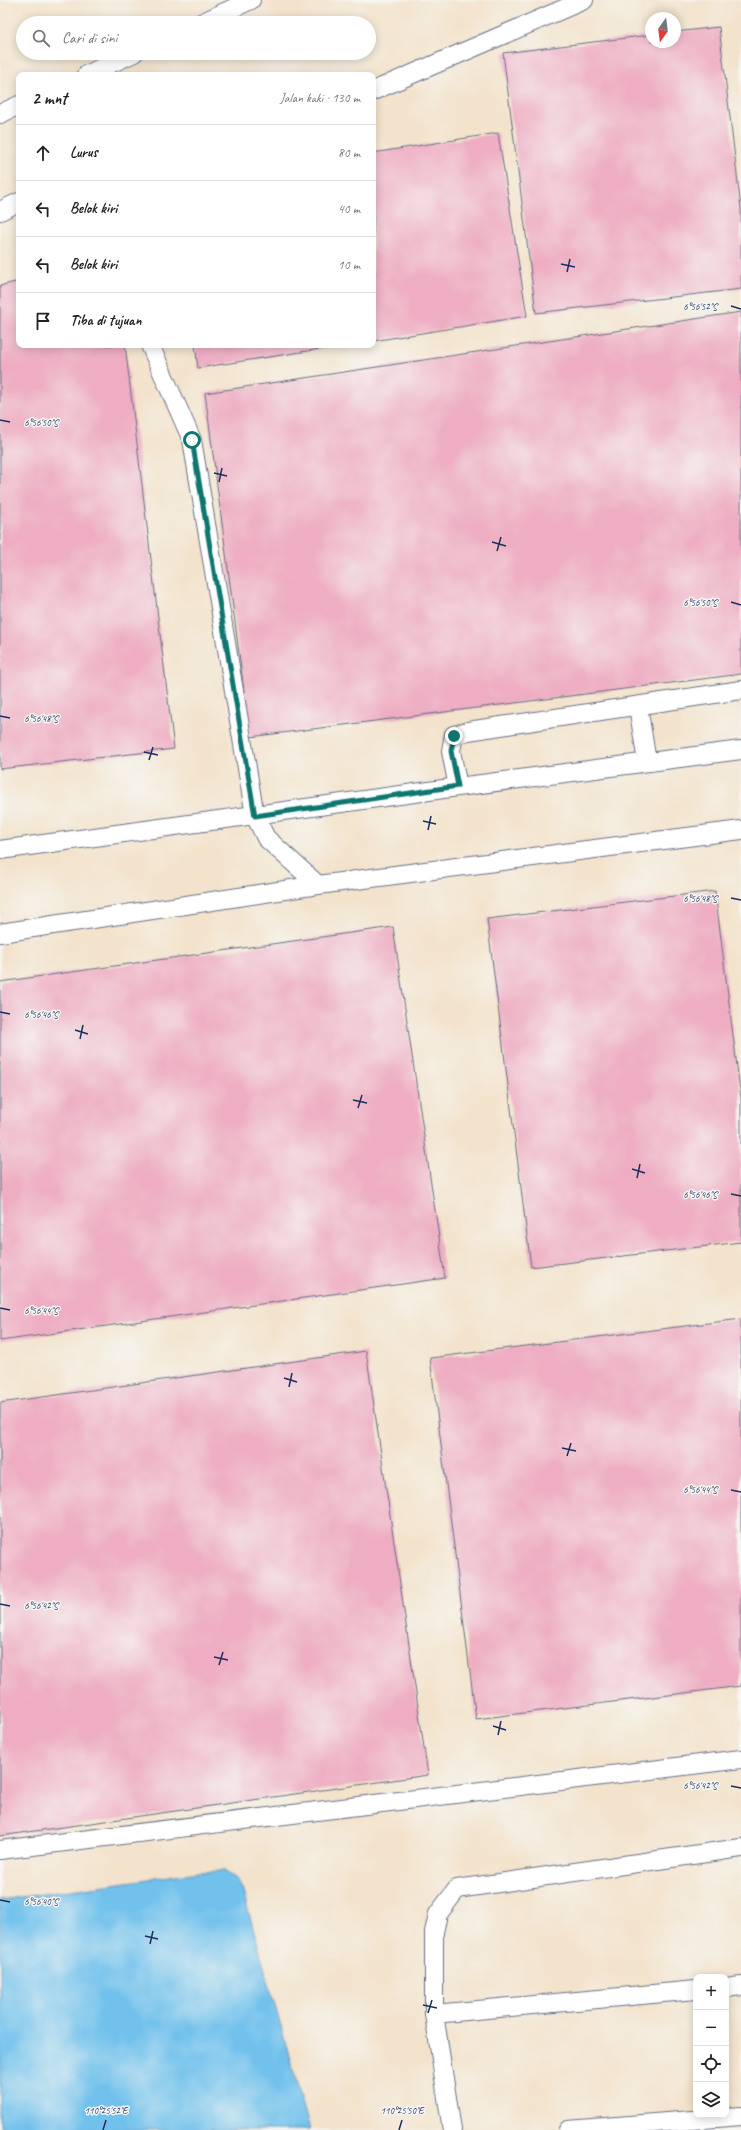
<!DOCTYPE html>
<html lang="id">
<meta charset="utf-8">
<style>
body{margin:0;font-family:Caveat,sans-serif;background:#f2f2f2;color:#222}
.controls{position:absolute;right:12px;bottom:12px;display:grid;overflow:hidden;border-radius:8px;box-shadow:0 2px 10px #0003}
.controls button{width:36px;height:36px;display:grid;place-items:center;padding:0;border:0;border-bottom:1px solid #e0e0e0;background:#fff;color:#222;font:20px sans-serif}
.compass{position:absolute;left:645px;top:12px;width:36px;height:36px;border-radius:50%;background:#fff;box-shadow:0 2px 10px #0003;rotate:194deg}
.stop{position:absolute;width:12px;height:12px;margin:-9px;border:3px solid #0f766e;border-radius:50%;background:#fff}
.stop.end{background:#0f766e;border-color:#fff;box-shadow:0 1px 4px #0008}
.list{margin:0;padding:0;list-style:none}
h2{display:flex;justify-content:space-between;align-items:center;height:52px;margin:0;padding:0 16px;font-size:17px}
h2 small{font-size:13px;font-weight:400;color:#767676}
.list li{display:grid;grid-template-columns:26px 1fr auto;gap:12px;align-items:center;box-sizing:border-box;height:56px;padding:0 16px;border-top:1px solid #e0e0e0}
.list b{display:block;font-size:15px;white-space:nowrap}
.list em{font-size:13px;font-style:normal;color:#767676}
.icon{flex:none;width:22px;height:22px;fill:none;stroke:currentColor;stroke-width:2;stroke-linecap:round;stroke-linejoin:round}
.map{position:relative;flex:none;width:741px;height:2130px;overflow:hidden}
.search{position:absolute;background:#fff;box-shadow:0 2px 10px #0003;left:16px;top:16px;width:360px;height:44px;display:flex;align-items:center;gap:10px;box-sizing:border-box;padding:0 14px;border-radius:22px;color:#767676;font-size:15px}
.panel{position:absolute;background:#fff;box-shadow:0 2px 10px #0003;left:16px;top:72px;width:360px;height:276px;border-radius:8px}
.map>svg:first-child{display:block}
.water{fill:#71c1ec;stroke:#4678a5}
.building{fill:#eeadc2}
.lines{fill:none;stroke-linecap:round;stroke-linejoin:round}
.service-casing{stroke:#676e84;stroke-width:20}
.service{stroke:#fff;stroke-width:18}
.route{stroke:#0f766e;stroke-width:5}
.ticks{fill:none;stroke:#1b2f5e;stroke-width:1.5}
.ticks-label{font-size:10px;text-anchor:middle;fill:#1b2f5e;stroke:#f6f6f2;stroke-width:3;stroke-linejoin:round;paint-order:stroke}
</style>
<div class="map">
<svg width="741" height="2130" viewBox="0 0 741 2130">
<rect width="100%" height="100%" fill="#f6f6f2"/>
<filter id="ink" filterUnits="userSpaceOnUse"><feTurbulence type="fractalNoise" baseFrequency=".025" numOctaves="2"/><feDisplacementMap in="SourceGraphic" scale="8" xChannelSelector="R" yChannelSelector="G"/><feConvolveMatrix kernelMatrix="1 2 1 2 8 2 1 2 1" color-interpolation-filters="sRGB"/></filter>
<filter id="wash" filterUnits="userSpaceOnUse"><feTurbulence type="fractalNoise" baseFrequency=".012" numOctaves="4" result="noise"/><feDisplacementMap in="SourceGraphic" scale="16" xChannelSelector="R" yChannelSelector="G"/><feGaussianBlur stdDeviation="0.9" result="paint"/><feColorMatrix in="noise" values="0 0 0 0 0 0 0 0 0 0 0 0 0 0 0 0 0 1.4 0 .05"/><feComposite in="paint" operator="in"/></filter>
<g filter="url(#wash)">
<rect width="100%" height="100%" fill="#f3e3cc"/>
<!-- water -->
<path class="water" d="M 224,1871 L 238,1880 L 243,1892 L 310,2130 L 0,2130 L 0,1900 L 198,1872 Z"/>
<g id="blocks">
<!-- building -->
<path class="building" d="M 719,27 L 741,208 L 741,289 L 536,313 L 503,53 L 651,35 L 651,42 L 675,42 L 675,32 Z
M 498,133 L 527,316 L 373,341 L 373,153 Z
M 19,281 L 19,345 L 125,345 L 174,749 L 0,769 L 0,286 Z
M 741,312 L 741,674 L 250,737 L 205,393 Z
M 195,345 L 340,345 L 340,346 L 198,368 Z
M 715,891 L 741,1099 L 741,1242 L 531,1267 L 487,919 Z
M 393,927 L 445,1278 L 0,1341 L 0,982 Z
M 741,1319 L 741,1686 L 476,1719 L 430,1358 Z
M 366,1351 L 428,1775 L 0,1836 L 0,1403 Z"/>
</g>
</g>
<g filter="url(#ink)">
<use href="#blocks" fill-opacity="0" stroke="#676e84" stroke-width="1"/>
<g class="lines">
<defs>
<path id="service" d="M 201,23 L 251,0
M 86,75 L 134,53
M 373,91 L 584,0
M 0,114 L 19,105
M 0,211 L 19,202
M 150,345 L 192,440 L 255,816 L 266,838 L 318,885
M 638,706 L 647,762
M 458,787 L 451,751 L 454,735 L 468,731 L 741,690
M 0,850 L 458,787 L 741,750
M 0,933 L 318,885 L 741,830
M 0,1850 L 741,1759
M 726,1988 L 741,1986
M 434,2014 L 696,1990
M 452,2130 L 434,2014 L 434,1932 L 438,1914 L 457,1889 L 741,1848
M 568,2130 L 741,2116"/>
</defs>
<!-- service casing -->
<use href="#service" class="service-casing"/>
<!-- service -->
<use href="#service" class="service"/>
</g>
</g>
<g class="lines" filter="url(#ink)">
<!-- route -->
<path class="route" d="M 192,440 L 255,816 L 458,786 L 451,751 L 454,736"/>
</g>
<!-- ticks -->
<path class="ticks" d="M 561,264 L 575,267M 567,272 L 570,259M 731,306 L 741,309M 0,420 L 10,422M 214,473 L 227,476M 219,482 L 222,468M 492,542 L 506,546M 497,551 L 501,537M 731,602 L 741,605M 0,716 L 10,718M 144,752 L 158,755M 149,760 L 153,747M 423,821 L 436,824M 428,830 L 431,816M 731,898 L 741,900M 0,1012 L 10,1014M 75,1030 L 88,1034M 80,1039 L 83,1025M 353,1100 L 367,1103M 358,1108 L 362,1095M 632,1169 L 645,1173M 637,1178 L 640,1164M 731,1194 L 741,1196M 0,1308 L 10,1310M 284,1378 L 297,1382M 289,1387 L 292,1373M 562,1448 L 576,1451M 567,1456 L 571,1443M 731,1490 L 741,1492M 0,1604 L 10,1606M 214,1657 L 228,1660M 219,1665 L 223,1652M 493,1726 L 506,1730M 498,1735 L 501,1721M 731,1786 L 741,1788M 0,1900 L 10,1902M 145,1936 L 158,1939M 150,1944 L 153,1931M 423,2005 L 437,2008M 428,2013 L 432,2000M 103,2130 L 106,2120M 399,2130 L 402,2120"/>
<g class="ticks-label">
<text x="700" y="310">6°56'52"S</text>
<text x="41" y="426">6°56'50"S</text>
<text x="700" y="606">6°56'50"S</text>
<text x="41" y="722">6°56'48"S</text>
<text x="700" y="902">6°56'48"S</text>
<text x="41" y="1018">6°56'46"S</text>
<text x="700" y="1198">6°56'46"S</text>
<text x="41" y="1314">6°56'44"S</text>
<text x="700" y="1493">6°56'44"S</text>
<text x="41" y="1609">6°56'42"S</text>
<text x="700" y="1789">6°56'42"S</text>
<text x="41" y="1905">6°56'40"S</text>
<text x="106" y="2114">110°25'52"E</text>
<text x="402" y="2114">110°25'50"E</text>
</g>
</svg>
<div class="controls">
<button>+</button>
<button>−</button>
<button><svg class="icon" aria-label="locate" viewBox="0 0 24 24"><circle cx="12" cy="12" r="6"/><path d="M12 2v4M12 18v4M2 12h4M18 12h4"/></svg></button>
<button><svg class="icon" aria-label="layers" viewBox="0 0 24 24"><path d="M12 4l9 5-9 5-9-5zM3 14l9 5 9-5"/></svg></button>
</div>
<svg class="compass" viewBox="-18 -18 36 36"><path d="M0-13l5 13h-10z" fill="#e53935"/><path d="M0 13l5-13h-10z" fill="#767676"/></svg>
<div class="stop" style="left:192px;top:440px"></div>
<div class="stop end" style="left:454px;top:736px"></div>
<div class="search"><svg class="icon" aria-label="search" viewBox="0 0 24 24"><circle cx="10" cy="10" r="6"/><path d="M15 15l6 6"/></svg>Cari di sini</div>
<section class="panel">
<h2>2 mnt<small>Jalan kaki · 130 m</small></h2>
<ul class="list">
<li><svg class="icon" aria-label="ahead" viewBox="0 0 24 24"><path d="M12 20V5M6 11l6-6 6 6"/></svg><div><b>Lurus</b></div><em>80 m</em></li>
<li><svg class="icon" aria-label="left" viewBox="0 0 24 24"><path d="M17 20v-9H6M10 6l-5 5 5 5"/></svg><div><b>Belok kiri</b></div><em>40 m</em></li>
<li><svg class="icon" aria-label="left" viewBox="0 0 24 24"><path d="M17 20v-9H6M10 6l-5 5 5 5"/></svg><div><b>Belok kiri</b></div><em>10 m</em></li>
<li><svg class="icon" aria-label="arrive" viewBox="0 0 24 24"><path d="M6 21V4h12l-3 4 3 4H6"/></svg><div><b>Tiba di tujuan</b></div></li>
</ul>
</section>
</div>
